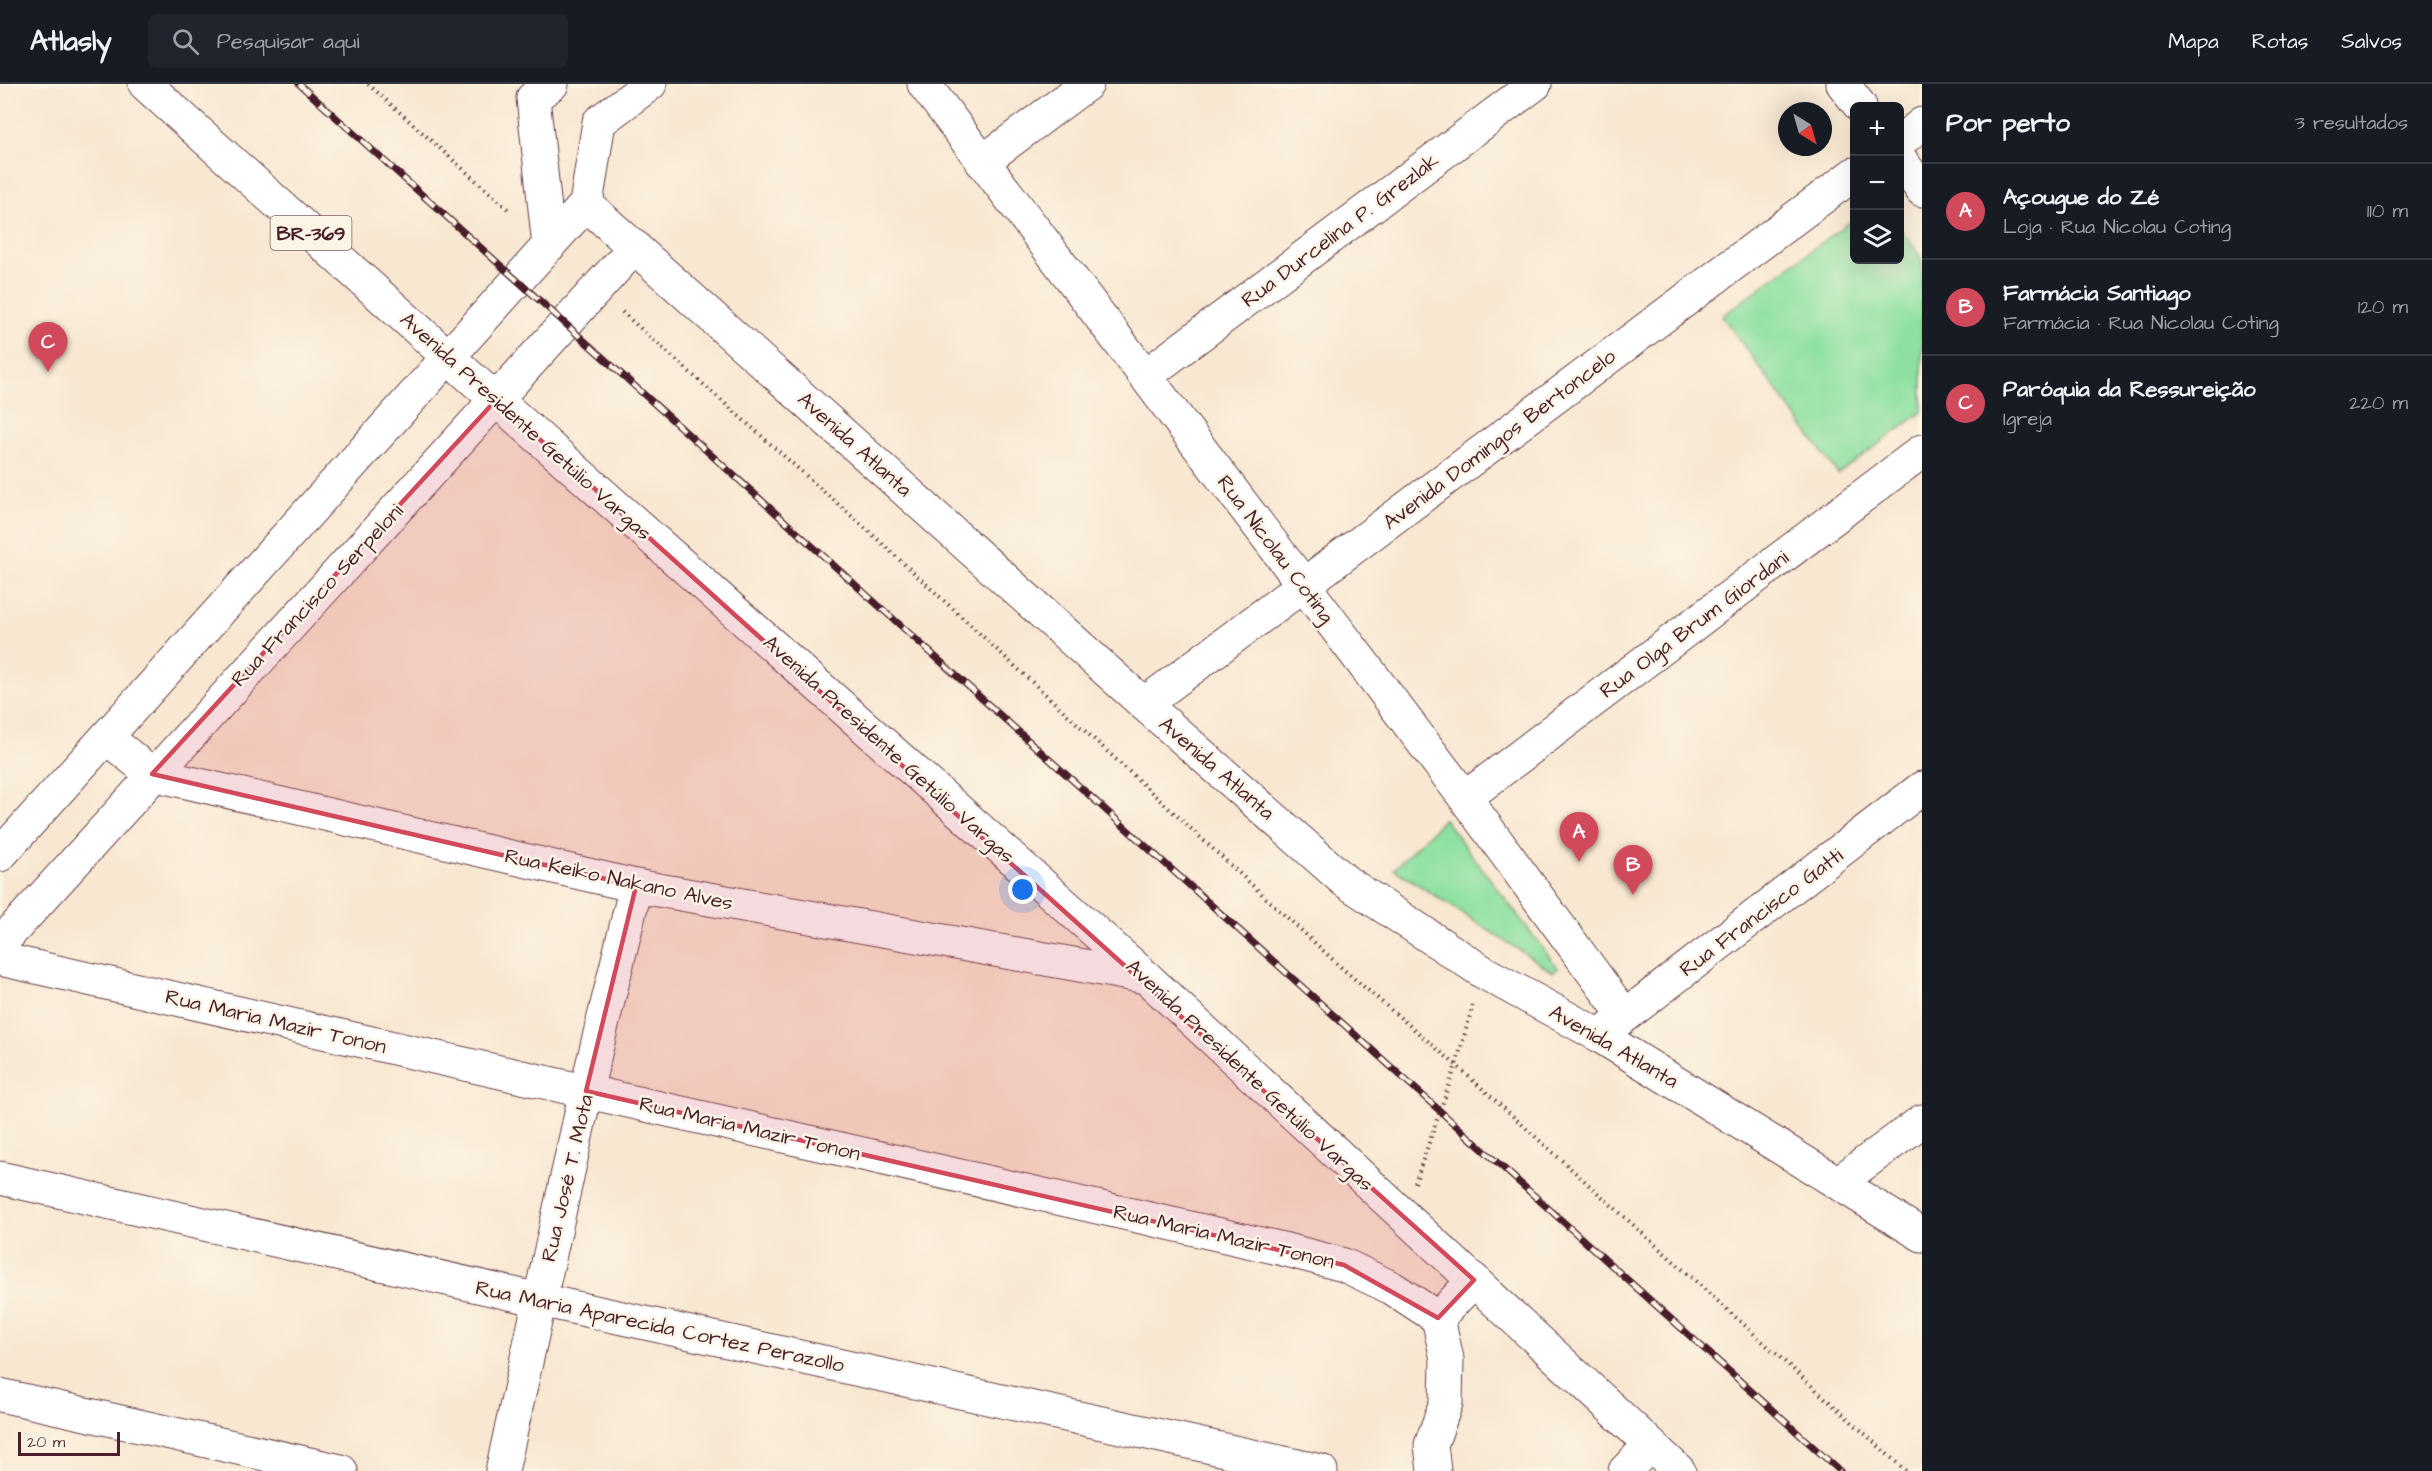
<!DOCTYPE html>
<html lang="pt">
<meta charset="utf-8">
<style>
body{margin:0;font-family:"Architects Daughter",sans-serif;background:#20242c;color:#f1f3f6}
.controls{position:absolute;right:18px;top:18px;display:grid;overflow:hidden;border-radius:9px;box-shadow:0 6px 24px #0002}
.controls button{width:54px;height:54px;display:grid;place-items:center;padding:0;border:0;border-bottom:2px solid #363941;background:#171b24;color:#f1f3f6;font:30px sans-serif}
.compass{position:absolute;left:1778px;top:18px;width:54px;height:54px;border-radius:50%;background:#171b24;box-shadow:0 6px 24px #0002;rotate:143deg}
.scale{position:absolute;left:18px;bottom:15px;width:102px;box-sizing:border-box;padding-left:6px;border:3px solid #4a1f2b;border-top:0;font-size:16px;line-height:21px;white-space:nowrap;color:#4a1f2b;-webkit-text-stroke:4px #fcf5e5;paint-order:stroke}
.you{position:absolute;left:1023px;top:806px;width:21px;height:21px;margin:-15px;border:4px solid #fff;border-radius:50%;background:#1a73e8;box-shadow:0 0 0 9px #1a73e833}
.badge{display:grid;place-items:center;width:39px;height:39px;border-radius:50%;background:#d1495b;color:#fff;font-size:20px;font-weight:700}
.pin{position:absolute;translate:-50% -50px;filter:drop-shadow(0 2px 3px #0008)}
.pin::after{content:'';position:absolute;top:32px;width:21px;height:18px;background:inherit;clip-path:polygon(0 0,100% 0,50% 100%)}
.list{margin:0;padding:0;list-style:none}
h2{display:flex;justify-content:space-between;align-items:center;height:78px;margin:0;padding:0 24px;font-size:26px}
h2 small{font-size:20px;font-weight:400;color:#9ea1a6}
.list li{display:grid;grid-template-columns:39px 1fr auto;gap:18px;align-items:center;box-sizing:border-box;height:96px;padding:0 24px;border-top:2px solid #363941}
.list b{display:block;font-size:22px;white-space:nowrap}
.list p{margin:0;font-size:20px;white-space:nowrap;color:#9ea1a6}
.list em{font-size:20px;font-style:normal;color:#9ea1a6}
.icon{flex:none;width:33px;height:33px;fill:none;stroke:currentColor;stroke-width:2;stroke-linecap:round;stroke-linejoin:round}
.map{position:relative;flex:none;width:1922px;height:1387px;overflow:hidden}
header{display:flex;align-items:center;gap:36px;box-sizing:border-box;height:84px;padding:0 30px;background:#171b24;border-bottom:2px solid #363941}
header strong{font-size:28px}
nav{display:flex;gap:33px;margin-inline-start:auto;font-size:21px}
.search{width:420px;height:54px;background:#20242c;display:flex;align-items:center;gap:15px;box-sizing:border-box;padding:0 21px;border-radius:9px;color:#9ea1a6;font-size:22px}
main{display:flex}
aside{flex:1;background:#171b24}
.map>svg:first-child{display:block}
.green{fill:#8de0a1;stroke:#6c8066;stroke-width:1.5}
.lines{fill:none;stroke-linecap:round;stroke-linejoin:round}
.minor-casing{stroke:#643d44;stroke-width:35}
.tertiary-casing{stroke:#643d44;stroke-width:35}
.primary-casing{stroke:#643d44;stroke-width:35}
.path{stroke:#643d44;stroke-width:4;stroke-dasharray:1.5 4.5;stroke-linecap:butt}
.minor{stroke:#fff;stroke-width:33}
.tertiary{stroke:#fff;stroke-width:33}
.primary{stroke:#fff;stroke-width:33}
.rail-casing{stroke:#4a1f2b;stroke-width:7}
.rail{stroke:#fcf5e5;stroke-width:4.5;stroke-dasharray:14;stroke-linecap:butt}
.marked{fill:#d1495b;fill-opacity:0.2;stroke:#d1495b;stroke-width:4.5;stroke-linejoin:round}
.labels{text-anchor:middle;stroke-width:5;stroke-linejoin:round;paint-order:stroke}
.shield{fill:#fcf5e5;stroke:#7f5f63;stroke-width:1.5}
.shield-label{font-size:20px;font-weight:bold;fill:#4a1f2b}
.street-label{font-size:21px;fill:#4a1f2b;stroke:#fcf5e5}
</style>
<header>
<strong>Atlasly</strong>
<div class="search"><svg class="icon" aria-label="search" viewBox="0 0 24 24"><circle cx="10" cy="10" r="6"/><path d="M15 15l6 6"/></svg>Pesquisar aqui</div>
<nav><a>Mapa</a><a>Rotas</a><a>Salvos</a></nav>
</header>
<main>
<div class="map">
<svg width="1922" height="1387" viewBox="0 0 1922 1387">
<rect width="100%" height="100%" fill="#fcf5e5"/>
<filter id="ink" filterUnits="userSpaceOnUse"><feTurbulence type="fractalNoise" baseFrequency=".0167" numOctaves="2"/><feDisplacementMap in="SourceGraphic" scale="12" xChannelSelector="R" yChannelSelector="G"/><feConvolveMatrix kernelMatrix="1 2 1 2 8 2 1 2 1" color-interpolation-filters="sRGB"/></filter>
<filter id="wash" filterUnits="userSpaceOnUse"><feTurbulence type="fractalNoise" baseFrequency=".008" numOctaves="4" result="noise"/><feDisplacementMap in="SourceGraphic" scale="24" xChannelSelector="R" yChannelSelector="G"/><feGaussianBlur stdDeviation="1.35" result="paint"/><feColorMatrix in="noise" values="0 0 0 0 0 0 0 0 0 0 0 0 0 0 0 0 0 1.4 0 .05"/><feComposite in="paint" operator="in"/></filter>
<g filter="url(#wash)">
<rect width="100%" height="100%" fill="#f8e7d1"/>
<!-- green -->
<path class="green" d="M 1854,135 L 1854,176 L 1900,176 L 1900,144 L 1922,175 L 1922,328 L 1838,390 L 1722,232 Z
M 1444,735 L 1558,884 L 1553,888 L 1394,785 Z"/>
</g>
<g filter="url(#ink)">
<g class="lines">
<defs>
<path id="minor" d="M 924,0 L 1465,714 L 1625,932
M 1843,0 L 1860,22
M 1900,57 L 1922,40
M 1900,75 L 1922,106
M 982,78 L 1087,0
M 1145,292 L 1535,0
M 1144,620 L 1854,90
M 107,654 L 152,690 L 636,802 L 1146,893
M 1465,714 L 1922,367
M 0,875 L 1283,1165 L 1344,1181 L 1392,1204 L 1438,1234 L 1474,1196
M 1608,945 L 1922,704
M 0,1094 L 540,1216 L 1321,1387
M 0,1311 L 341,1387
M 502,1387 L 586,1007 L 636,802
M 1434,1387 L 1431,1361 L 1446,1319 L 1447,1275 L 1438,1234
M 1625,1387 L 1650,1361"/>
<path id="tertiary" d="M 586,120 L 1144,620 L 1345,797 L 1483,888 L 1600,952 L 1922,1151
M 586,120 L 599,38 L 650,0
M 549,162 L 533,14 L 552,0
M 0,771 L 586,120
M 0,860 L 635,163
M 1839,1098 L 1922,1037"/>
<path id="primary" d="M 145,0 L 465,288
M 449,274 L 1146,893 L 1679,1387"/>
</defs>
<!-- minor casing -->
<use href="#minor" class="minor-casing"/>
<!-- tertiary casing -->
<use href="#tertiary" class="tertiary-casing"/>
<!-- primary casing -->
<use href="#primary" class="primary-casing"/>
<!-- path -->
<path class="path" d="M 368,0 L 510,127
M 622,228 L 875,453 L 1343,885 L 1456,981 L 1906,1387
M 1415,1099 L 1456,981 L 1473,921"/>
<!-- minor -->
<use href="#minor" class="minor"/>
<!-- tertiary -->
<use href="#tertiary" class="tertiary"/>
<!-- primary -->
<use href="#primary" class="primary"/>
<defs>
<path id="rail" d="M 299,0 L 1840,1387"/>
</defs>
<!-- rail casing -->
<use href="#rail" class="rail-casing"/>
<!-- rail -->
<use href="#rail" class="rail"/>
</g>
</g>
<!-- marked area -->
<path class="marked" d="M 496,316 L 1474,1196 L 1438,1234 L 1344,1181 L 586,1007 L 636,802 L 152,690 Z"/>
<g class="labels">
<!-- shield labels -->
<rect class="shield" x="270.5" y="132" width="81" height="34" rx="4.5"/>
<g class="shield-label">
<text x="311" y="156">BR-369</text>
</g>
<!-- street labels -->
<g class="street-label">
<text transform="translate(1340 146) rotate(-37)" y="7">Rua Durcelina P. Grezlak</text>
<text transform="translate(526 342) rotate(42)" y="7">Avenida Presidente Getúlio Vargas</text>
<text transform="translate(1499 355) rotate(-37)" y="7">Avenida Domingos Bertoncelo</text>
<text transform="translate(855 360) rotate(42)" y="7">Avenida Atlanta</text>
<text transform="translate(1276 465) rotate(53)" y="7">Rua Nicolau Coting</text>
<text transform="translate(317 511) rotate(-47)" y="7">Rua Francisco Serpeloni</text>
<text transform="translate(1694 540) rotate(-37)" y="7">Rua Olga Brum Giordani</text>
<text transform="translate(889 665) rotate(42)" y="7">Avenida Presidente Getúlio Vargas</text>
<text transform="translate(1217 684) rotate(41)" y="7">Avenida Atlanta</text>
<text transform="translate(619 795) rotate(12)" y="7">Rua Keiko Nakano Alves</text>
<text transform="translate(1761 828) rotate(-37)" y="7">Rua Francisco Gatti</text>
<text transform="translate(276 937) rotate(13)" y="7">Rua Maria Mazir Tonon</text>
<text transform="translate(1614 962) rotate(30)" y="7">Avenida Atlanta</text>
<text transform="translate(1250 991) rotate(43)" y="7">Avenida Presidente Getúlio Vargas</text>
<text transform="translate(750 1044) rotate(13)" y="7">Rua Maria Mazir Tonon</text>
<text transform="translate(567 1094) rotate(-77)" y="7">Rua José T. Mota</text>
<text transform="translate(1224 1152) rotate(13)" y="7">Rua Maria Mazir Tonon</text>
<text transform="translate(660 1242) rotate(12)" y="7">Rua Maria Aparecida Cortez Perazollo</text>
</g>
</g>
</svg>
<div class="controls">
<button>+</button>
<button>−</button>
<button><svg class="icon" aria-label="layers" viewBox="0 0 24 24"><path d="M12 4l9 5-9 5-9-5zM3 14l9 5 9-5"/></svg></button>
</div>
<svg class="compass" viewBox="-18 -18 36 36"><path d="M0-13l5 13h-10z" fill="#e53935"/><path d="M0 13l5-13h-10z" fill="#9ea1a6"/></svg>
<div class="scale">20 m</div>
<div class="you"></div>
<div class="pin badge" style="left:1579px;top:778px">A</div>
<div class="pin badge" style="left:1633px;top:811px">B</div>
<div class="pin badge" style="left:48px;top:288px">C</div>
</div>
<aside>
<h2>Por perto<small>3 resultados</small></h2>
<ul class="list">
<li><span class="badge">A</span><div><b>Açougue do Zé</b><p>Loja · Rua Nicolau Coting</p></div><em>110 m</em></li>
<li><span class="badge">B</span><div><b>Farmácia Santiago</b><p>Farmácia · Rua Nicolau Coting</p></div><em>120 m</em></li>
<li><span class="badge">C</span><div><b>Paróquia da Ressureição</b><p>Igreja</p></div><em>220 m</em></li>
</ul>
</aside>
</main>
